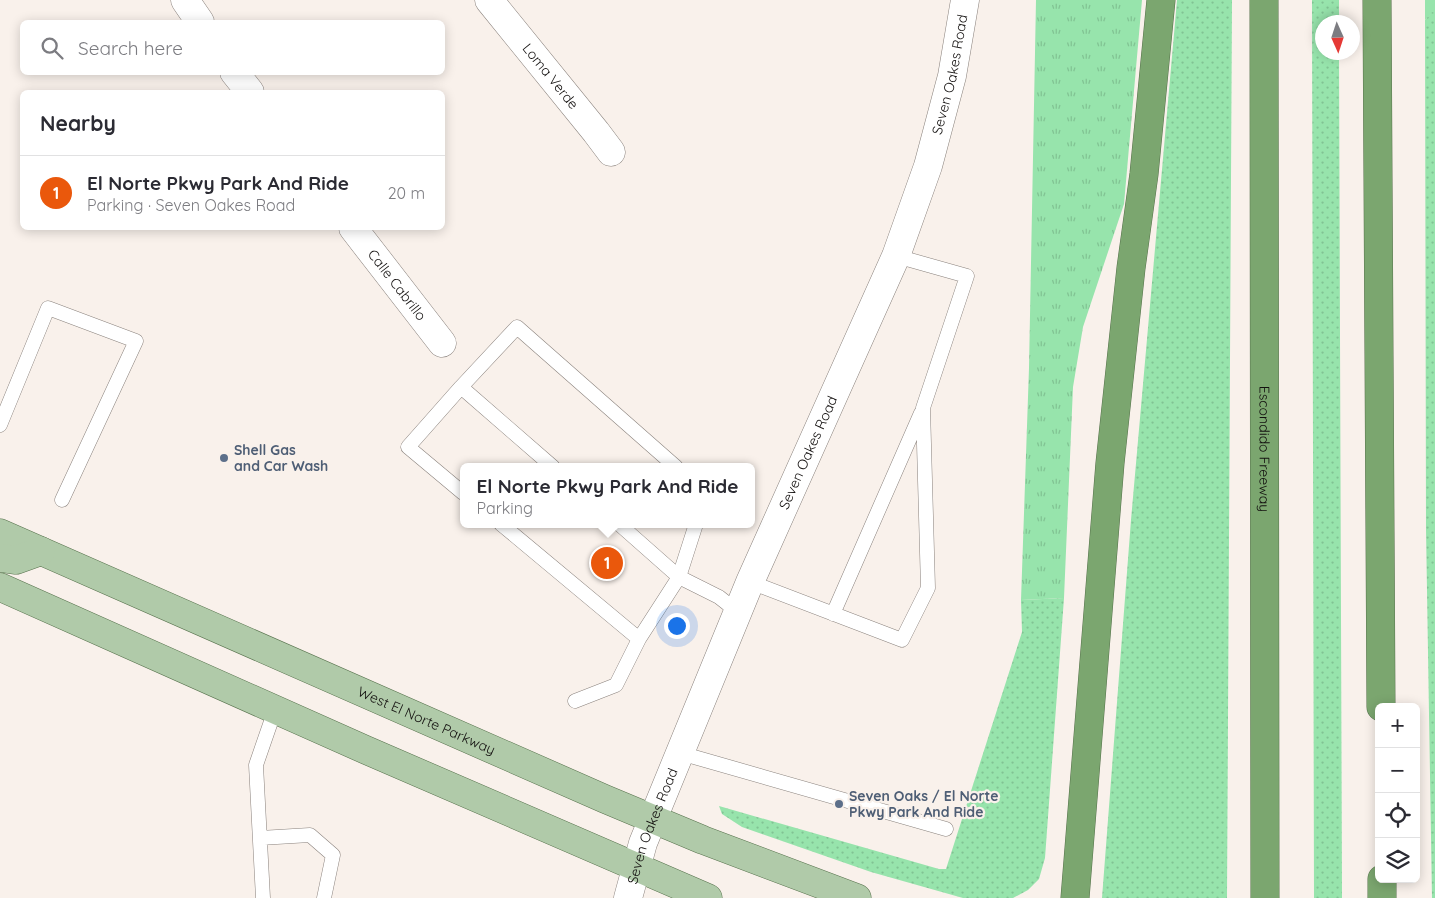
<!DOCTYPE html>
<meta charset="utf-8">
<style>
body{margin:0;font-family:Quicksand,sans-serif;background:#f2f2f3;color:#2b2b33}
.controls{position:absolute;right:15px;bottom:15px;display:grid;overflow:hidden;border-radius:8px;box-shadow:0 2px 12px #0003}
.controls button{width:45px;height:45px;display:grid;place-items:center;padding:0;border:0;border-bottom:1px solid #e1e1e2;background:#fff;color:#2b2b33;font:25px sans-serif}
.compass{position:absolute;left:1315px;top:15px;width:45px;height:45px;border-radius:50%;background:#fff;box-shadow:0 2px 12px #0003;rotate:177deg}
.you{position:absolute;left:676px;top:625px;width:18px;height:18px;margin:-12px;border:4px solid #fff;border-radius:50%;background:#1a73e8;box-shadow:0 0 0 8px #1a73e833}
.badge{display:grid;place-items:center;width:32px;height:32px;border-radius:50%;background:#ea580c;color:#fff;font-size:16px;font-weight:700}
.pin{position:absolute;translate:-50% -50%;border:2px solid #fff;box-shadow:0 1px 5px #0006}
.popup{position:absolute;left:460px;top:463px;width:295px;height:65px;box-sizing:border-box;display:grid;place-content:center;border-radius:8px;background:#fff;filter:drop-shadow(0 1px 4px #0005);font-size:16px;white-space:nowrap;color:#7c7c81}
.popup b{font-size:19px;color:#2b2b33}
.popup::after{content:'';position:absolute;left:50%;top:100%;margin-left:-10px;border:10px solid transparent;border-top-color:#fff}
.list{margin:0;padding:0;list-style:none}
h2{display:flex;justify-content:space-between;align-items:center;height:65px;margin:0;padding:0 20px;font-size:21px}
h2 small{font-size:16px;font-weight:400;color:#7c7c81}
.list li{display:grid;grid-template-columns:32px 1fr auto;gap:15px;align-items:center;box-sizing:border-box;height:75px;padding:0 20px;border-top:1px solid #e1e1e2}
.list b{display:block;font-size:19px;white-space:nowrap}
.list p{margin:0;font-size:16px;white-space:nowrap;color:#7c7c81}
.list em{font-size:16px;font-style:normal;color:#7c7c81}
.icon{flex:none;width:28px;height:28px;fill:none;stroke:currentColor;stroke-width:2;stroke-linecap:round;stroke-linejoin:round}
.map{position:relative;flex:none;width:1435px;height:898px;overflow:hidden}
.search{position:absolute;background:#fff;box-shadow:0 2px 12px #0003;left:20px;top:20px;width:425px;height:55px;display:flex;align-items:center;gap:12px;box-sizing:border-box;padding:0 18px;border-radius:8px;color:#7c7c81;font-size:19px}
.panel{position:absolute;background:#fff;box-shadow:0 2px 12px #0003;left:20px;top:90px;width:425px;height:140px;border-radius:8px}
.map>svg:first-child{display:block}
.grass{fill:url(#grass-tufts)}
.garden{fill:url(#garden-dots)}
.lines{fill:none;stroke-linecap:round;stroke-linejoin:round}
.service-casing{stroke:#8a827d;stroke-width:15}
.minor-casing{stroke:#8a827d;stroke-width:29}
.tertiary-casing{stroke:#8a827d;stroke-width:29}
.primary-casing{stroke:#57724d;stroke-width:29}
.motorway-casing{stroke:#57724d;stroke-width:29}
.service{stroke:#fff;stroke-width:14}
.minor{stroke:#fff;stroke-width:28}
.tertiary{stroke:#fff;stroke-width:28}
.primary{stroke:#b0caa9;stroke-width:28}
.motorway{stroke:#7ba66f;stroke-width:28}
.service-dot{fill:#5c6f8a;stroke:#f9f1eb;stroke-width:2}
.labels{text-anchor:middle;stroke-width:4.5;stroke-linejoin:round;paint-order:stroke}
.street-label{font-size:14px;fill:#13100f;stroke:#f9f1eb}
.service-label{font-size:14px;font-weight:bold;fill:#4e5e75;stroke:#f9f1eb;text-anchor:start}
</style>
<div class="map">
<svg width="1435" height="898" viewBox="0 0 1435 898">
<defs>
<pattern id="grass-tufts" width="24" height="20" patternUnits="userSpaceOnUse" patternTransform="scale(1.25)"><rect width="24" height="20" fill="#97e4ac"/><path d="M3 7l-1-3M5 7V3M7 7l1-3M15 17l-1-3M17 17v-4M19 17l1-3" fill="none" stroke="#81c393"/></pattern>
<pattern id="garden-dots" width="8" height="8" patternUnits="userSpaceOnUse" patternTransform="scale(1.25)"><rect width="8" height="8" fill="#97e4ac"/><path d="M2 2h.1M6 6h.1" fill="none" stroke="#81c393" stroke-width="1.8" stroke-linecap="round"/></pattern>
</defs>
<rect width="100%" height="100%" fill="#f9f1eb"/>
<!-- grass -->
<path class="grass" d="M 1036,0 L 1142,0 L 1124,204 L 1083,327 L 1073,387 L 1064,598 L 1021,600 L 1029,368 Z
M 1425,0 L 1435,0 L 1435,13 L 1432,13 L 1425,20 Z"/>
<!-- garden -->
<path class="garden" d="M 1177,0 L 1232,0 L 1227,898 L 1102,898 L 1131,520 Z
M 1312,0 L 1339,0 L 1339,22 L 1322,22 L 1322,52 L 1339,53 L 1342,898 L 1314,898 Z
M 1432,12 L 1435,13 L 1435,898 L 1432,898 L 1426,529 L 1425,20 Z
M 1064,598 L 1045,858 L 1039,879 L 1028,890 L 1013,898 L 963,898 L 871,872 L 742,827 L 722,814 L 719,806 L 939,869 L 946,869 L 1022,632 L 1021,600 Z"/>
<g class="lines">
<defs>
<path id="service" d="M 461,387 L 517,327 L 676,467
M 0,425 L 48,308 L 136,341 L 62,500
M 463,493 L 408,447 L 461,387 L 553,467
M 501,524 L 639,639 L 616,685 L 575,701
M 619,524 L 679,577 L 719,597 L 738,612
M 750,582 L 902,640 L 928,588 L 923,408 L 967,276 L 896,256
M 833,614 L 921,413
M 639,639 L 679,577 L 696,524
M 680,753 L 946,829
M 260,838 L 310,835 L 333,855 L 324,898
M 263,898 L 256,765 L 275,710"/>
<g id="minor">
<path d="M 185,0 L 200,22"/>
<path id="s1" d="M 489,0 L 596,132 L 611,152"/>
<path d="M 234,72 L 250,92"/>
<path id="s2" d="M 353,228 L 442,343"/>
</g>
<g id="tertiary">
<path id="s3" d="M 628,898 L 643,843 L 750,582 L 896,256 L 928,166 L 952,76 L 965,0"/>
</g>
<g id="primary">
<path id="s4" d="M 0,533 L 605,799 L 703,840 L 857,898"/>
<path d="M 0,558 L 16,560 L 41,551"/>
<path d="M 0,587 L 366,750 L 708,898"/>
</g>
<g id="motorway">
<path id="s5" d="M 1264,0 L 1265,898"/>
<path d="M 1377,0 L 1381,707"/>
<path d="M 1382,879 L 1382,898"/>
<path d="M 1075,898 L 1110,463 L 1131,268 L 1144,174 L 1161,0"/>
</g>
</defs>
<!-- service casing -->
<use href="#service" class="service-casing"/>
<!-- minor casing -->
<use href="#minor" class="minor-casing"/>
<!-- tertiary casing -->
<use href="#tertiary" class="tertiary-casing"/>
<!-- primary casing -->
<use href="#primary" class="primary-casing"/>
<!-- motorway casing -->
<use href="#motorway" class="motorway-casing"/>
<!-- service -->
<use href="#service" class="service"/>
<!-- minor -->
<use href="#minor" class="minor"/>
<!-- tertiary -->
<use href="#tertiary" class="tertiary"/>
<!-- primary -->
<use href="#primary" class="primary"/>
<!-- motorway -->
<use href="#motorway" class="motorway"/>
</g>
<!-- markers -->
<g class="service-dot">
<circle cx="224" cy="458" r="5"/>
<circle cx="839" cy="804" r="5"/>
</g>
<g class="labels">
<!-- street labels -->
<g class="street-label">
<text dy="5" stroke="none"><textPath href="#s3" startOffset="886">Seven Oakes Road</textPath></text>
<text dy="5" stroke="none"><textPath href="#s1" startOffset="98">Loma Verde</textPath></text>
<text dy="5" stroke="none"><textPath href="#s2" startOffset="72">Calle Cabrillo</textPath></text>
<text dy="5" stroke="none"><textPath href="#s5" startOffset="449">Escondido Freeway</textPath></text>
<text dy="5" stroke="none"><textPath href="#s3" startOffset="481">Seven Oakes Road</textPath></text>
<text dy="5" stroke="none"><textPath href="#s4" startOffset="466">West El Norte Parkway</textPath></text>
<text dy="5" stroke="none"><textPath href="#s3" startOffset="76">Seven Oakes Road</textPath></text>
</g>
<!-- service labels -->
<g class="service-label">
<text x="234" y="455">Shell Gas<tspan x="234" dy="16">and Car Wash</tspan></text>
<text x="849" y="801">Seven Oaks / El Norte<tspan x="849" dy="16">Pkwy Park And Ride</tspan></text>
</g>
</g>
</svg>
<div class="controls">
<button>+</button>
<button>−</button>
<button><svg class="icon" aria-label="locate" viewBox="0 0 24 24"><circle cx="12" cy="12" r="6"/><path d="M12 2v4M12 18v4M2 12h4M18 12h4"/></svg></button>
<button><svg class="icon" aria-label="layers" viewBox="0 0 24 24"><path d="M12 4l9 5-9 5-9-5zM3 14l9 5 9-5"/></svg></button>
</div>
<svg class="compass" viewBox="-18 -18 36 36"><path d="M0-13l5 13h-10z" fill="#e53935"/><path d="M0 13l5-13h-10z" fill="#7c7c81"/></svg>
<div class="you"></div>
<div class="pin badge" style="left:607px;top:563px">1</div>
<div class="popup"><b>El Norte Pkwy Park And Ride</b>Parking</div>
<div class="search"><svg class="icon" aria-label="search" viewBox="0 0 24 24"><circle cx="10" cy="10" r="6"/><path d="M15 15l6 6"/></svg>Search here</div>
<section class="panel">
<h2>Nearby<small></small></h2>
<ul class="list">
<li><span class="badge">1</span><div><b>El Norte Pkwy Park And Ride</b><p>Parking · Seven Oakes Road</p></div><em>20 m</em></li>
</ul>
</section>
</div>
